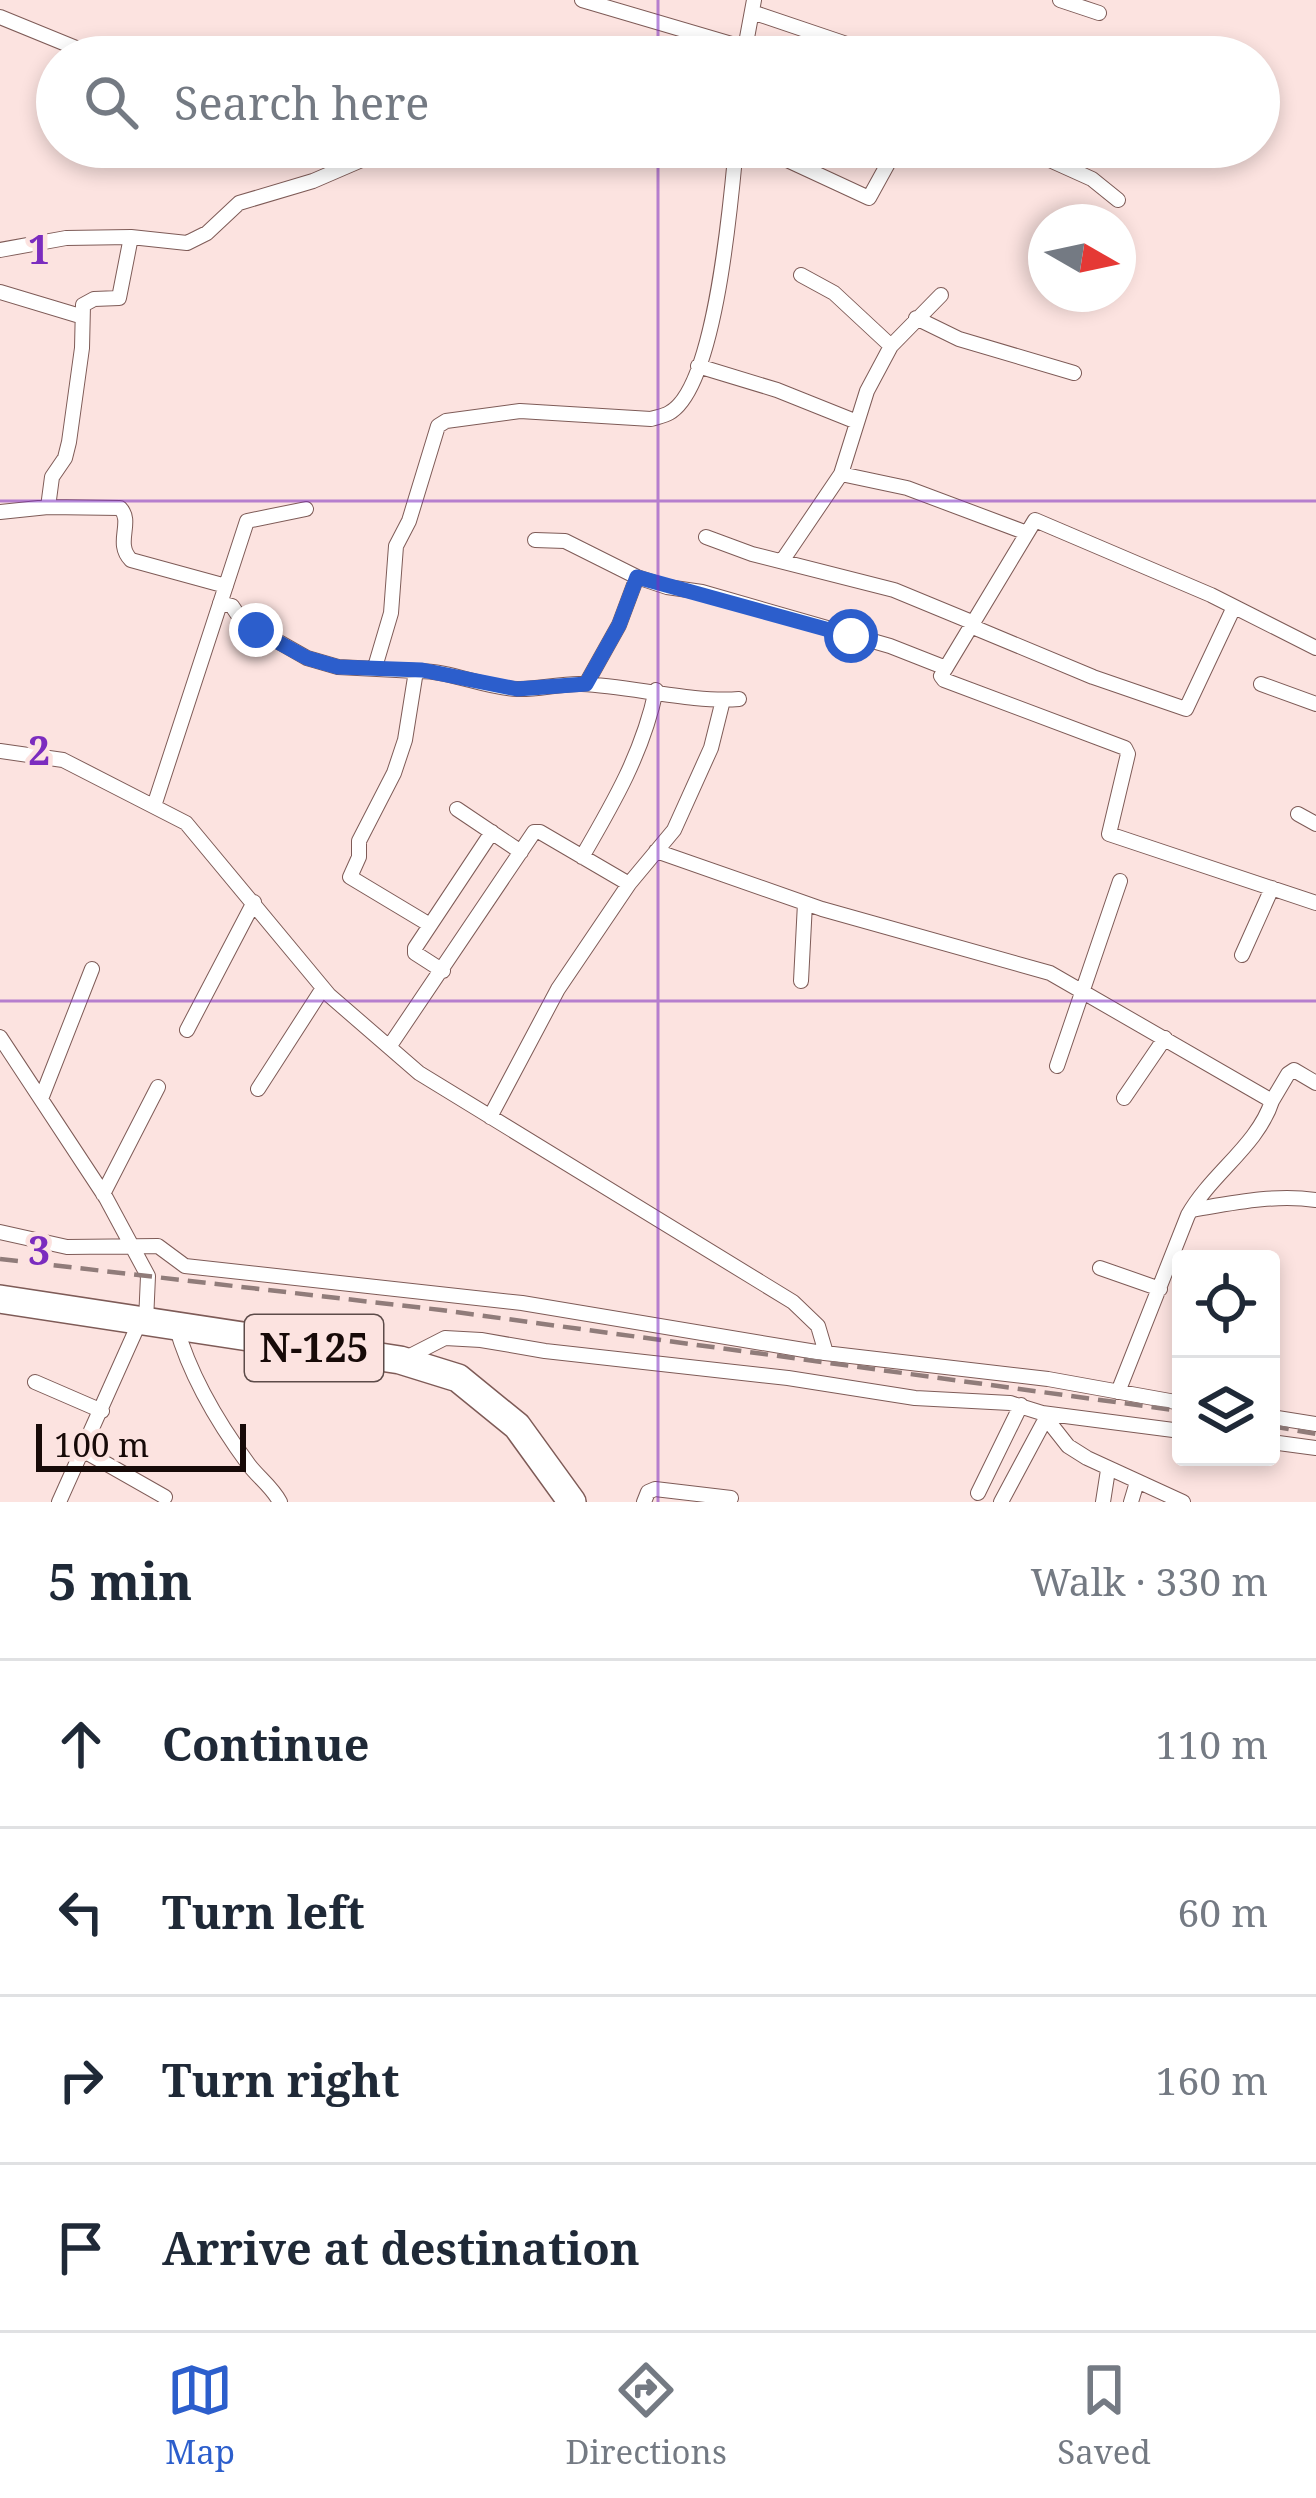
<!DOCTYPE html>
<meta charset="utf-8">
<style>
body{margin:0;font-family:"Noto Serif",serif;background:#f2f2f3;color:#1f2937}
.controls{position:absolute;right:36px;bottom:36px;display:grid;overflow:hidden;border-radius:12px;box-shadow:0 6px 18px #0003}
.controls button{width:108px;height:108px;display:grid;place-items:center;padding:0;border:0;border-bottom:3px solid #e0e1e3;background:#fff;color:#1f2937;font:60px sans-serif}
.compass{position:absolute;left:1028px;top:204px;width:108px;height:108px;border-radius:50%;background:#fff;box-shadow:0 6px 18px #0003;rotate:99deg}
.scale{position:absolute;left:36px;bottom:30px;width:210px;box-sizing:border-box;padding-left:12px;border:6px solid #170a08;border-top:0;font-size:33px;line-height:42px;white-space:nowrap;color:#170a08;-webkit-text-stroke:9px #fce3e0;paint-order:stroke}
.stop{position:absolute;width:36px;height:36px;margin:-27px;border:9px solid #2c5ecc;border-radius:50%;background:#fff}
.stop.end{background:#2c5ecc;border-color:#fff;box-shadow:0 3px 12px #0008}
.list{margin:0;padding:0;list-style:none}
h2{display:flex;justify-content:space-between;align-items:center;height:156px;margin:0;padding:0 48px;font-size:51px}
h2 small{font-size:39px;font-weight:400;color:#747a83}
.list li{display:grid;grid-template-columns:78px 1fr auto;gap:36px;align-items:center;box-sizing:border-box;height:168px;padding:0 48px;border-top:3px solid #e0e1e3}
.list b{display:block;font-size:45px;white-space:nowrap}
.list em{font-size:39px;font-style:normal;color:#747a83}
.icon{flex:none;width:66px;height:66px;fill:none;stroke:currentColor;stroke-width:2;stroke-linecap:round;stroke-linejoin:round}
.map{position:relative;flex:none;width:1316px;height:1502px;overflow:hidden}
.search{position:absolute;background:#fff;box-shadow:0 6px 18px #0003;left:36px;right:36px;top:36px;height:132px;display:flex;align-items:center;gap:30px;box-sizing:border-box;padding:0 42px;border-radius:66px;color:#747a83;font-size:45px}
.sheet{height:828px;background:#fff}
nav{display:flex;justify-content:space-around;align-items:center;box-sizing:border-box;height:168px;border-top:3px solid #e0e1e3;background:#fff;font-size:33px;color:#747a83}
nav a{display:grid;justify-items:center;gap:6px}
nav .on{color:#2c5ecc}
.map>svg:first-child{display:block}
.lines{fill:none;stroke-linecap:round;stroke-linejoin:round}
.street-casing{stroke:#7e5b57;stroke-width:16}
.highway-casing{stroke:#7e5b57;stroke-width:30}
.street{stroke:#fff;stroke-width:14}
.highway{stroke:#fff;stroke-width:27}
.rail{stroke:#907c7a;stroke-width:4.5;stroke-dasharray:18 9;stroke-linecap:butt}
.route{stroke:#2c5ecc;stroke-width:15}
.grid{fill:none;stroke:#7b2cbf;stroke-width:3;stroke-opacity:0.55}
.labels{text-anchor:middle;stroke-width:9;stroke-linejoin:round;paint-order:stroke}
.shield{fill:#fce3e0;stroke:#5c4b49;stroke-width:3}
.shield-label{font-size:39px;font-weight:bold;fill:#170a08}
.grid-label{font-size:39px;text-anchor:middle;font-weight:bold;fill:#7b2cbf;stroke:#fce3e0;stroke-width:9;stroke-linejoin:round;paint-order:stroke}
</style>
<div class="map">
<svg width="1316" height="1502" viewBox="0 0 1316 1502">
<rect width="100%" height="100%" fill="#fce3e0"/>
<g class="lines">
<defs>
<path id="street" d="M 582,0 L 745,48
M 1060,0 L 1099,13
M 752,12 L 885,57
M 0,17 L 98,57
M 744,54 L 754,0
M 227,57 L 231,53
M 997,57 L 999,53
M 759,147 L 869,198 L 891,158
M 1021,147 L 1092,179 L 1118,200
M 0,250 L 66,238 L 131,237 L 187,243 L 207,233 L 239,203 L 313,181 L 364,159 L 380,158 L 410,147
M 801,275 L 834,293 L 891,346
M 0,292 L 80,316
M 916,318 L 959,339 L 1074,373
M 698,366 L 777,390 L 857,422
M 841,474 L 907,488 L 1027,533
M 48,507 L 52,477 L 65,458 L 69,442 L 82,348 L 83,305 L 94,299 L 119,298 L 131,237
M 0,512 L 48,507 L 120,508 C 134,522 114,543 131,560 L 226,586
M 706,537 L 752,554 L 894,590 L 974,623
M 535,540 L 565,541 L 637,577 L 667,587 L 702,592 L 890,646 L 946,668
M 782,561 L 841,474 L 867,391 L 891,346 L 941,295
M 220,603 L 232,606 L 242,621 L 307,658 L 338,667 L 416,671
M 973,627 L 1093,677 L 1186,709 L 1234,607
M 1316,648 L 1211,595 L 1035,520 L 941,676 L 944,680 L 1125,748 L 1128,754 L 1109,834 L 1316,903
M 375,667 L 391,613 L 396,546 L 409,521 L 438,426 L 446,421 L 520,411 L 651,419 C 657,417 664,416 669,413 C 716,388 731,199 736,147
M 586,684 L 619,625 L 637,577
M 1261,684 L 1316,704
M 0,751 L 63,760 L 186,823 L 329,995 L 419,1073 L 793,1302 L 818,1326 L 826,1353
M 154,806 L 247,521 L 306,509
M 457,809 L 521,852
M 1298,814 L 1316,824
M 656,851 L 822,909 L 1050,973 L 1272,1101 C 1258,1145 1211,1174 1188,1215 L 1118,1392
M 582,857 C 614,802 643,752 656,690
M 430,925 L 350,877 L 359,857 L 359,841 L 394,773 L 405,740 L 416,671 C 450,670 484,688 517,689 C 538,690 561,683 582,684 C 630,686 693,703 739,699
M 1242,955 L 1272,888
M 443,971 L 415,953 L 415,948 L 492,832
M 801,981 L 805,903
M 187,1030 L 254,902
M 0,1037 L 106,1198 L 148,1276 L 146,1321
M 389,1047 L 534,832 L 540,832 L 629,884
M 1057,1066 L 1120,881
M 258,1089 L 323,988
M 1124,1098 L 1165,1038
M 41,1099 L 92,969
M 1272,1101 L 1288,1074 L 1294,1070 L 1316,1083
M 490,1117 L 558,989 L 629,884 L 674,830 L 711,748 L 723,700
M 103,1194 L 158,1087
M 1191,1210 C 1233,1203 1274,1194 1316,1200
M 0,1232 L 67,1247 L 158,1246 L 185,1266 L 522,1303 L 816,1352 L 1048,1379 L 1181,1403
M 1100,1268 L 1160,1289
M 176,1326 C 190,1376 218,1423 249,1465 C 259,1478 272,1487 280,1502
M 402,1360 L 445,1338 L 481,1340 L 545,1351 L 788,1378 L 915,1398 L 1010,1403 L 1042,1413 L 1068,1446 L 1087,1458 L 1183,1502
M 35,1382 L 102,1411
M 1042,1413 L 1181,1431
M 1271,1417 L 1316,1424
M 1271,1442 L 1316,1448
M 84,1451 L 165,1497
M 978,1493 L 1021,1405
M 59,1502 L 140,1321
M 644,1502 L 648,1492 L 655,1489 L 731,1498
M 1001,1502 L 1046,1418
M 1103,1502 L 1108,1470
M 1131,1502 L 1137,1482"/>
<path id="highway" d="M 0,1299 L 400,1360 L 458,1378 L 517,1426 L 572,1502"/>
</defs>
<!-- street casing -->
<use href="#street" class="street-casing"/>
<!-- highway casing -->
<use href="#highway" class="highway-casing"/>
<!-- street -->
<use href="#street" class="street"/>
<!-- highway -->
<use href="#highway" class="highway"/>
<!-- rail -->
<path class="rail" d="M 0,1259 L 441,1310 L 1181,1411
M 1271,1426 L 1316,1434"/>
</g>
<g class="lines">
<!-- route -->
<path class="route" d="M 256,630 L 307,658 L 338,667 L 422,670 L 517,689 L 586,684 L 619,625 L 637,577 L 851,636"/>
</g>
<!-- grid -->
<path class="grid" d="M 658,0 L 658,57M 658,147 L 658,1502M 0,501 L 1316,501M 0,1001 L 1316,1001"/>
<g class="labels">
<!-- shield labels -->
<rect class="shield" x="245" y="1315" width="138" height="66" rx="9"/>
<g class="shield-label">
<text x="314" y="1362">N-125</text>
</g>
</g>
<g class="grid-label">
<text x="39" y="264">1</text>
<text x="39" y="765">2</text>
<text x="39" y="1265">3</text>
</g>
</svg>
<div class="controls">
<button><svg class="icon" aria-label="locate" viewBox="0 0 24 24"><circle cx="12" cy="12" r="6"/><path d="M12 2v4M12 18v4M2 12h4M18 12h4"/></svg></button>
<button><svg class="icon" aria-label="layers" viewBox="0 0 24 24"><path d="M12 4l9 5-9 5-9-5zM3 14l9 5 9-5"/></svg></button>
</div>
<svg class="compass" viewBox="-18 -18 36 36"><path d="M0-13l5 13h-10z" fill="#e53935"/><path d="M0 13l5-13h-10z" fill="#747a83"/></svg>
<div class="scale">100 m</div>
<div class="stop" style="left:851px;top:636px"></div>
<div class="stop end" style="left:256px;top:630px"></div>
<div class="search"><svg class="icon" aria-label="search" viewBox="0 0 24 24"><circle cx="10" cy="10" r="6"/><path d="M15 15l6 6"/></svg>Search here</div>
</div>
<section class="sheet">
<h2>5 min<small>Walk · 330 m</small></h2>
<ul class="list">
<li><svg class="icon" aria-label="ahead" viewBox="0 0 24 24"><path d="M12 20V5M6 11l6-6 6 6"/></svg><div><b>Continue</b></div><em>110 m</em></li>
<li><svg class="icon" aria-label="left" viewBox="0 0 24 24"><path d="M17 20v-9H6M10 6l-5 5 5 5"/></svg><div><b>Turn left</b></div><em>60 m</em></li>
<li><svg class="icon" aria-label="right" viewBox="0 0 24 24"><path d="M7 20v-9h11M14 6l5 5-5 5"/></svg><div><b>Turn right</b></div><em>160 m</em></li>
<li><svg class="icon" aria-label="arrive" viewBox="0 0 24 24"><path d="M6 21V4h12l-3 4 3 4H6"/></svg><div><b>Arrive at destination</b></div></li>
</ul>
</section>
<nav>
<a class="on"><svg class="icon" aria-label="map" viewBox="0 0 24 24"><path d="M3 6l6-2 6 2 6-2v14l-6 2-6-2-6 2zM9 4v14M15 6v14"/></svg>Map</a>
<a><svg class="icon" aria-label="directions" viewBox="0 0 24 24"><path d="M12 3l9 9-9 9-9-9zM9 14v-3h6M13 9l2 2-2 2"/></svg>Directions</a>
<a><svg class="icon" aria-label="saved" viewBox="0 0 24 24"><path d="M7 4h10v16l-5-4-5 4z"/></svg>Saved</a>
</nav>
